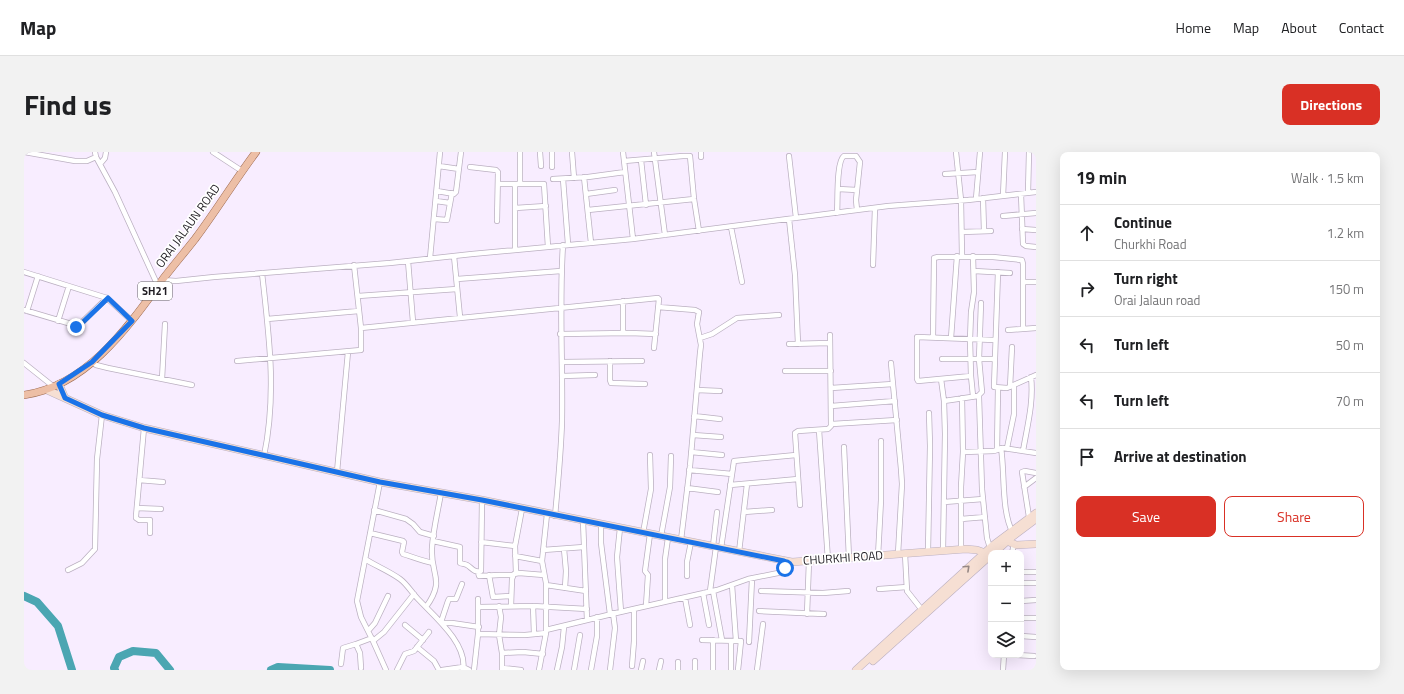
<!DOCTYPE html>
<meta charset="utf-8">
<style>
body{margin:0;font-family:"Titillium Web",sans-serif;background:#f2f2f2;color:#202124}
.controls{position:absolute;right:12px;bottom:12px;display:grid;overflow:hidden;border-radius:8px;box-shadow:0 4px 16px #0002}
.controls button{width:36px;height:36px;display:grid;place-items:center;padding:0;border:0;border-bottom:1px solid #e0e0e0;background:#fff;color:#202124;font:20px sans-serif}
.stop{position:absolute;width:12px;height:12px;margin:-9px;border:3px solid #1a73e8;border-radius:50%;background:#fff}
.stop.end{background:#1a73e8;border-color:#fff;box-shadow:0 1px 4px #0008}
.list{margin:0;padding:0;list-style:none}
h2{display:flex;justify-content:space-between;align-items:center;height:52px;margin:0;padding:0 16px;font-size:17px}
h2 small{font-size:13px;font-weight:400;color:#757577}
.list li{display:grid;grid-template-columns:26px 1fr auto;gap:12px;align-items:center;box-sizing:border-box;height:56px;padding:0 16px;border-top:1px solid #e0e0e0}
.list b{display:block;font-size:15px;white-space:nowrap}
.list p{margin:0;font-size:13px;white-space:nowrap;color:#757577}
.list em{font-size:13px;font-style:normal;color:#757577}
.actions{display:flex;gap:8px;padding:12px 16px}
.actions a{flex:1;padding:9px 0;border:1px solid #d93025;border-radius:8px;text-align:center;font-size:14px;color:#d93025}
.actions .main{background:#d93025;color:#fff}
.icon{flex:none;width:22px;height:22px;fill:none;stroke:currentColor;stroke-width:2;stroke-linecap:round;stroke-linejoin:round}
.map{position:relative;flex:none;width:1012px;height:518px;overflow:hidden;border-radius:8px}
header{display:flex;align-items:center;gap:24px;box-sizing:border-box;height:56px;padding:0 20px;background:#fff;border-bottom:1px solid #e0e0e0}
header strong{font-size:19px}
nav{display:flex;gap:22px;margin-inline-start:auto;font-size:14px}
.intro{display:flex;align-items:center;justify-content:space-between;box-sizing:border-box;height:96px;padding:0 24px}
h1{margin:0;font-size:28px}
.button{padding:10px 18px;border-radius:8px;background:#d93025;color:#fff;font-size:14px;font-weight:700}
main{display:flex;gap:24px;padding:0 24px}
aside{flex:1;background:#fff;border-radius:8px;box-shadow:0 4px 16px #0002}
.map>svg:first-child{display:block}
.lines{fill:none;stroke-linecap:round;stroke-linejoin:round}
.river{stroke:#4ba6b2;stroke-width:8}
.street-casing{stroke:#bbb0c1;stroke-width:6}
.secondary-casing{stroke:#bbb0c1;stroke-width:8}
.primary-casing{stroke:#9d6b52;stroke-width:8}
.street{stroke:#fff;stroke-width:4.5}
.secondary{stroke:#f6dfd3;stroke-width:7}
.primary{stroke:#edbfa6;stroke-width:7}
.oneway{stroke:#968884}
.route{stroke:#1a73e8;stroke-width:5}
.labels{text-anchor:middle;stroke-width:3.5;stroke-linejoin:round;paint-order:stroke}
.shield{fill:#fff;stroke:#636165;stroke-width:1}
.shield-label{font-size:11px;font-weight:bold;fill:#201d23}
.street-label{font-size:12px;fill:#201d23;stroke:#fff}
</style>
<header>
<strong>Map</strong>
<nav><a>Home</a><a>Map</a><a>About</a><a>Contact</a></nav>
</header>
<div class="intro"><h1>Find us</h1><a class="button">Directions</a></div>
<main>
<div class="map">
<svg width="1012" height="518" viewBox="0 0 1012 518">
<rect width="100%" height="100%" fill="#f8edff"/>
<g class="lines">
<!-- river -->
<path class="river" d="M 0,444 L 13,450 L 34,474 L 48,518
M 91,518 L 90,516 L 95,505 L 109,499 L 132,501 L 146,518
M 247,518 L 254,515 L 306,518"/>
<defs>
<path id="street" d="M 0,0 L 51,9 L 63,9 L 72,5
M 71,0 L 72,5 L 91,40 L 134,134
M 189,0 L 218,19
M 496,0 L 496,32
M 516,0 L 517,14
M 528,0 L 528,15
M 548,0 L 550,26
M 599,0 L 609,87
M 630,0 L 641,83
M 932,0 L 937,48 L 938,104
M 765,4 L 772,66
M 677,5 L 677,0
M 617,8 L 622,53
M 600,9 L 659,4 L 666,4 L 670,47 L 675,79
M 76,12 L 81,6 L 82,0
M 415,14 L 435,17
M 446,15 L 472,18 L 474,20 L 473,69
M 921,22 L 954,20
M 560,25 L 567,91
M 529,27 L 564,25 L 601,20
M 539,27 L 544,92
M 475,32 L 520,32 L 524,95
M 491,32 L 491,98
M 814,37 L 833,38
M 413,39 L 430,42 L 432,40 L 437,0
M 1004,41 L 1005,0
M 562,42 L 591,38
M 997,42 L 999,92 L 1002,94 L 1012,95
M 979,44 L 981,0
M 959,46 L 960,79
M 952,47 L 956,0
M 412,49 L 426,51
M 491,56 L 522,54
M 564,58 L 670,47
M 813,61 C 814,50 812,9 820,4 L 832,4 L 836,10 L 832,48 L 833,58
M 979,64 L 1012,61
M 410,67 L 423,68 L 428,41
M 765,67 L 771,123 L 774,192
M 707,75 L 718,130
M 998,77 L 1012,78
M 938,80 L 967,79
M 430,104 L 436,165
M 949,104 L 950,140 L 947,160 L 946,188 L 947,224 L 949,244
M 406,106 L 416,0
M 384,109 L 389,170
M 849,113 L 851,56
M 950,119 L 986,121
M 0,120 L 83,146 L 108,169
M 974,120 L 970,235 L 983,236 L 1012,223
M 238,121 C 245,184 253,241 240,304
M 433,127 L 537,119
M 138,128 L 152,129 L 190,125 L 366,111 L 448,102 L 609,87 L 864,54 L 944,48 L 1012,40
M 999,130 L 1012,130
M 334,144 L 433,137
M 599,149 L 599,181
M 634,155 L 671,158 L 675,160 L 673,172 L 677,193 L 676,201 L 666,314 L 657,388
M 0,158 L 54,174 L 83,146
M 3,159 L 14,124
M 243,167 L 335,159
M 34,169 L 45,134
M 337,176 L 634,146 L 635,147 L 630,196
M 984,178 L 1012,176
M 536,182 L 605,181 L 632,182
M 909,185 L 910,107 L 910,106 L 914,105 L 969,105 L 998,108 L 999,112 L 999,177
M 676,186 L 688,182 L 713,166 L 755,163
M 927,186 L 933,104
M 765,192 L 806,191
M 918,207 L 971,207
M 213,209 L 337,198 L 337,176 L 330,113
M 586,209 L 586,228 L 587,231 L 621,232
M 68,210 L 72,213 L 84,216 L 168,233
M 538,210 L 618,209
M 0,211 L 30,235
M 867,211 L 877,317 L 878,332 L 874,402
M 761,219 L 807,219
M 538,224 L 571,223
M 947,224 L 894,229 L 893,227 L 893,185 L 971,188
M 138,227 L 141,172
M 917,227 L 920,249 L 921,282 L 919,399
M 986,235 L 988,195
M 807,236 L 869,232
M 673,238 L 696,239
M 954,244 L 958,240 L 955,207 L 957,151
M 920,249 L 954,244 L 955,245 L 958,337 L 963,386 L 966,396
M 807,254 L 871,249
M 670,264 L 696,267
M 808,272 L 873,268
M 120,276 L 112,364 L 112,366 L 115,368 L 126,368 L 126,381
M 795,278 L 804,408
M 669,283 L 697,285
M 820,295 L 825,406
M 977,296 C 981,320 977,360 989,381
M 983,296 L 990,262 L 990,234
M 973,298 L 974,236
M 999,299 C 1003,275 1010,250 1007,225
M 667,300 L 698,303
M 939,300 L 970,299 L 979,296 L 1012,301
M 665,318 L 708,322
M 313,320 L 324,200
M 115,328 L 139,330
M 356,330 L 333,449 L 337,465 L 349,489 L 362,518
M 706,333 L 774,327
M 1000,335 L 1012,326
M 663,336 L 694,340
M 920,350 L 959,347
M 776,353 L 771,281 L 774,279 L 804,277 L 807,274 L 806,183
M 113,356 L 137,357
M 350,358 L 382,367 L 389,372 L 396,380 L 410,384
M 720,360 L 748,358
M 531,364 C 534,332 537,301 538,269 C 539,211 535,152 539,93
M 1005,365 L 998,320 L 1001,319 L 1012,321
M 937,367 L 961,365
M 559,369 L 563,468
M 577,372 L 577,391 L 586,462
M 596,376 L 593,405 L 597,460
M 346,381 L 379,389 L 380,390 L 378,400 L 379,402 C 389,405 398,409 409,411
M 619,381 L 627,337 L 626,303
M 637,384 L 646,335 L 647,304
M 409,389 L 436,395 L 436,411 C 439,412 441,412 443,413 C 448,416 450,421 457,419 L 458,348
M 457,390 L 491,394
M 689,394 L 693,360
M 697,396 L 710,309 L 772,303
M 540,397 L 542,419 L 541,436
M 519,398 L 560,395
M 937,398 L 937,335 L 939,300 L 938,246
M 715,400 L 723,332
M 904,400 L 906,294 L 905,261
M 988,401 L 990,392
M 881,402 L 883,439 L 898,458
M 491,404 L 518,409
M 854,404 L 857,348 L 857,289
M 341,407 C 352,414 365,419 376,427 C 383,432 388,441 394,447 C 410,464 444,492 439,518
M 44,418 L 58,411 L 71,397 L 73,307 L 78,263
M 454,420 L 455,424 L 475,423 L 489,423
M 997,420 L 1012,420
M 492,421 L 491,394 L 498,357
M 465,423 L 469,445 L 487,444
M 663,424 L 663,410 L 667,390
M 997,431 L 1012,431
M 522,433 L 562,439
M 708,433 L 712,489
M 855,437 L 883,435
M 686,439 L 692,395
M 689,439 L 698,488
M 737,439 L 799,441 L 824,439
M 679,441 L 685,473
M 661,446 L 666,473
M 997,449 L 1012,448
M 641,450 L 641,407 L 644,386
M 475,454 L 477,465 L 475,483 L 478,501 L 478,518
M 487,454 L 488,427 L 490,422 L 495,421 L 520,423
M 509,454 L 510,482
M 622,454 L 624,423 L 621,419 L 626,382
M 402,455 C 422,427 406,423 408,396 C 409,378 414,359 417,341
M 455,455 L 509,454 L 563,457
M 735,459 L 800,462
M 783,462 L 785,409
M 997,466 L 1012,466
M 417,470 L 424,449 L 425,447 L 432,447 L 438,432
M 418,471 L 428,471 L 455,475
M 381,473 L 399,488
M 522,478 L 592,461 L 693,438 L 724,427 L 759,420 L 761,418 L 760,409
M 344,479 L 351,471 L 364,444
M 454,482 L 501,483 L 522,481
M 997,484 L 1012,485
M 678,488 L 717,489 L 714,518
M 689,488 L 689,518
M 349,489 L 360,480 L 390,442
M 707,489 L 707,518
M 725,490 L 728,427
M 332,492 L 336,501 L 337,516
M 393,495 L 410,509 L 415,518
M 478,501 L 499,500 L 519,502
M 993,503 L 1010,504
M 317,512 L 319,496 L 332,492 L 348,486
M 608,514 L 610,489 L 610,457
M 478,516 L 497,518
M 373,518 L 381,502 L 390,499 L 405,480
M 418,518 L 439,515 L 445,518
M 450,518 L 454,482 L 454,447
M 515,518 L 522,481 L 522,431 L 518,409 L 523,362
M 533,518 L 538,495 L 540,475
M 550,518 L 556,483
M 567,518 L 573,484 L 573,465
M 586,518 L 591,476 L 589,461
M 617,518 L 619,509
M 635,518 L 637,509
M 654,518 L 654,510
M 671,518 L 671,509
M 733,518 L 739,472
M 979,518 L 980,503"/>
<path id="secondary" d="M 35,232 L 41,246
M 23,238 L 78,263 L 120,276 L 356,330 L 458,348 L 768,410 L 942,397 L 953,398 L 967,403
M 981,388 L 992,393 L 1012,392
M 970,401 L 988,385 L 1012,367
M 849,509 L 967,403
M 832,518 L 968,394 L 1012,361"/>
<path id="primary" d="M 0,243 C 63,234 104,175 139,127 C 149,114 160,101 171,87 C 192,59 211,28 232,0"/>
</defs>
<!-- street casing -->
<use href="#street" class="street-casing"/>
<!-- secondary casing -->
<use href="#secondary" class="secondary-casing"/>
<!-- primary casing -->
<use href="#primary" class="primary-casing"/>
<!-- street -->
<use href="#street" class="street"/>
<!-- secondary -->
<use href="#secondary" class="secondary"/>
<!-- primary -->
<use href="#primary" class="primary"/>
</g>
<!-- one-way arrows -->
<defs><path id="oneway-chevron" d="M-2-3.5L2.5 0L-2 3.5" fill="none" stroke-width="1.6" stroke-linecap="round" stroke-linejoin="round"/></defs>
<use class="oneway" href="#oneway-chevron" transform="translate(943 416) rotate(-43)"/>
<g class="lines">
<!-- route -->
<path class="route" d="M 52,175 L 56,173 L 84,146 L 108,169 L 68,210 L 35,232 L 41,246 L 78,263 L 120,276 L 356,330 L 458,348 L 760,409 L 761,416"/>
</g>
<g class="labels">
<!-- shield labels -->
<rect class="shield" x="114" y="130" width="34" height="18" rx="3"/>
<g class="shield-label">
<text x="131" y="143">SH21</text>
</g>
<!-- street labels -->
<g class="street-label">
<text transform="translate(164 74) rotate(-54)" y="4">ORAI JALAUN ROAD</text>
<text transform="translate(819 406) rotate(-4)" y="4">CHURKHI ROAD</text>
</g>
</g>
</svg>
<div class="controls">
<button>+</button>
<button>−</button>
<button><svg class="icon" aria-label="layers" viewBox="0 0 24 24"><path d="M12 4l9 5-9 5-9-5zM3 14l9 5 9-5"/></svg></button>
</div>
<div class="stop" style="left:761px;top:416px"></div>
<div class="stop end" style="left:52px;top:175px"></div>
</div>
<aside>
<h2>19 min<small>Walk · 1.5 km</small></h2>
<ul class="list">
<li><svg class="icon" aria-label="ahead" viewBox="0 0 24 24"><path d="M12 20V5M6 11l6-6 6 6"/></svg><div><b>Continue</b><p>Churkhi Road</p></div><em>1.2 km</em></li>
<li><svg class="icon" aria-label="right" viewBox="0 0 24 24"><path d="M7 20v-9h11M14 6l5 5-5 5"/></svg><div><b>Turn right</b><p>Orai Jalaun road</p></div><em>150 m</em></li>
<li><svg class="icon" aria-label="left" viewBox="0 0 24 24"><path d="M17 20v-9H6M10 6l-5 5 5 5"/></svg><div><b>Turn left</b></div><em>50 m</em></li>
<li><svg class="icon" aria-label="left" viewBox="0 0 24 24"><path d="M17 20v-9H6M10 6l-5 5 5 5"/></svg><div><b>Turn left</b></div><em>70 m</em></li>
<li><svg class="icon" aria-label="arrive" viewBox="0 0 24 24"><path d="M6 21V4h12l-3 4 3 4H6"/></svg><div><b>Arrive at destination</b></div></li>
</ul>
<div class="actions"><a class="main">Save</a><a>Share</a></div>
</aside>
</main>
